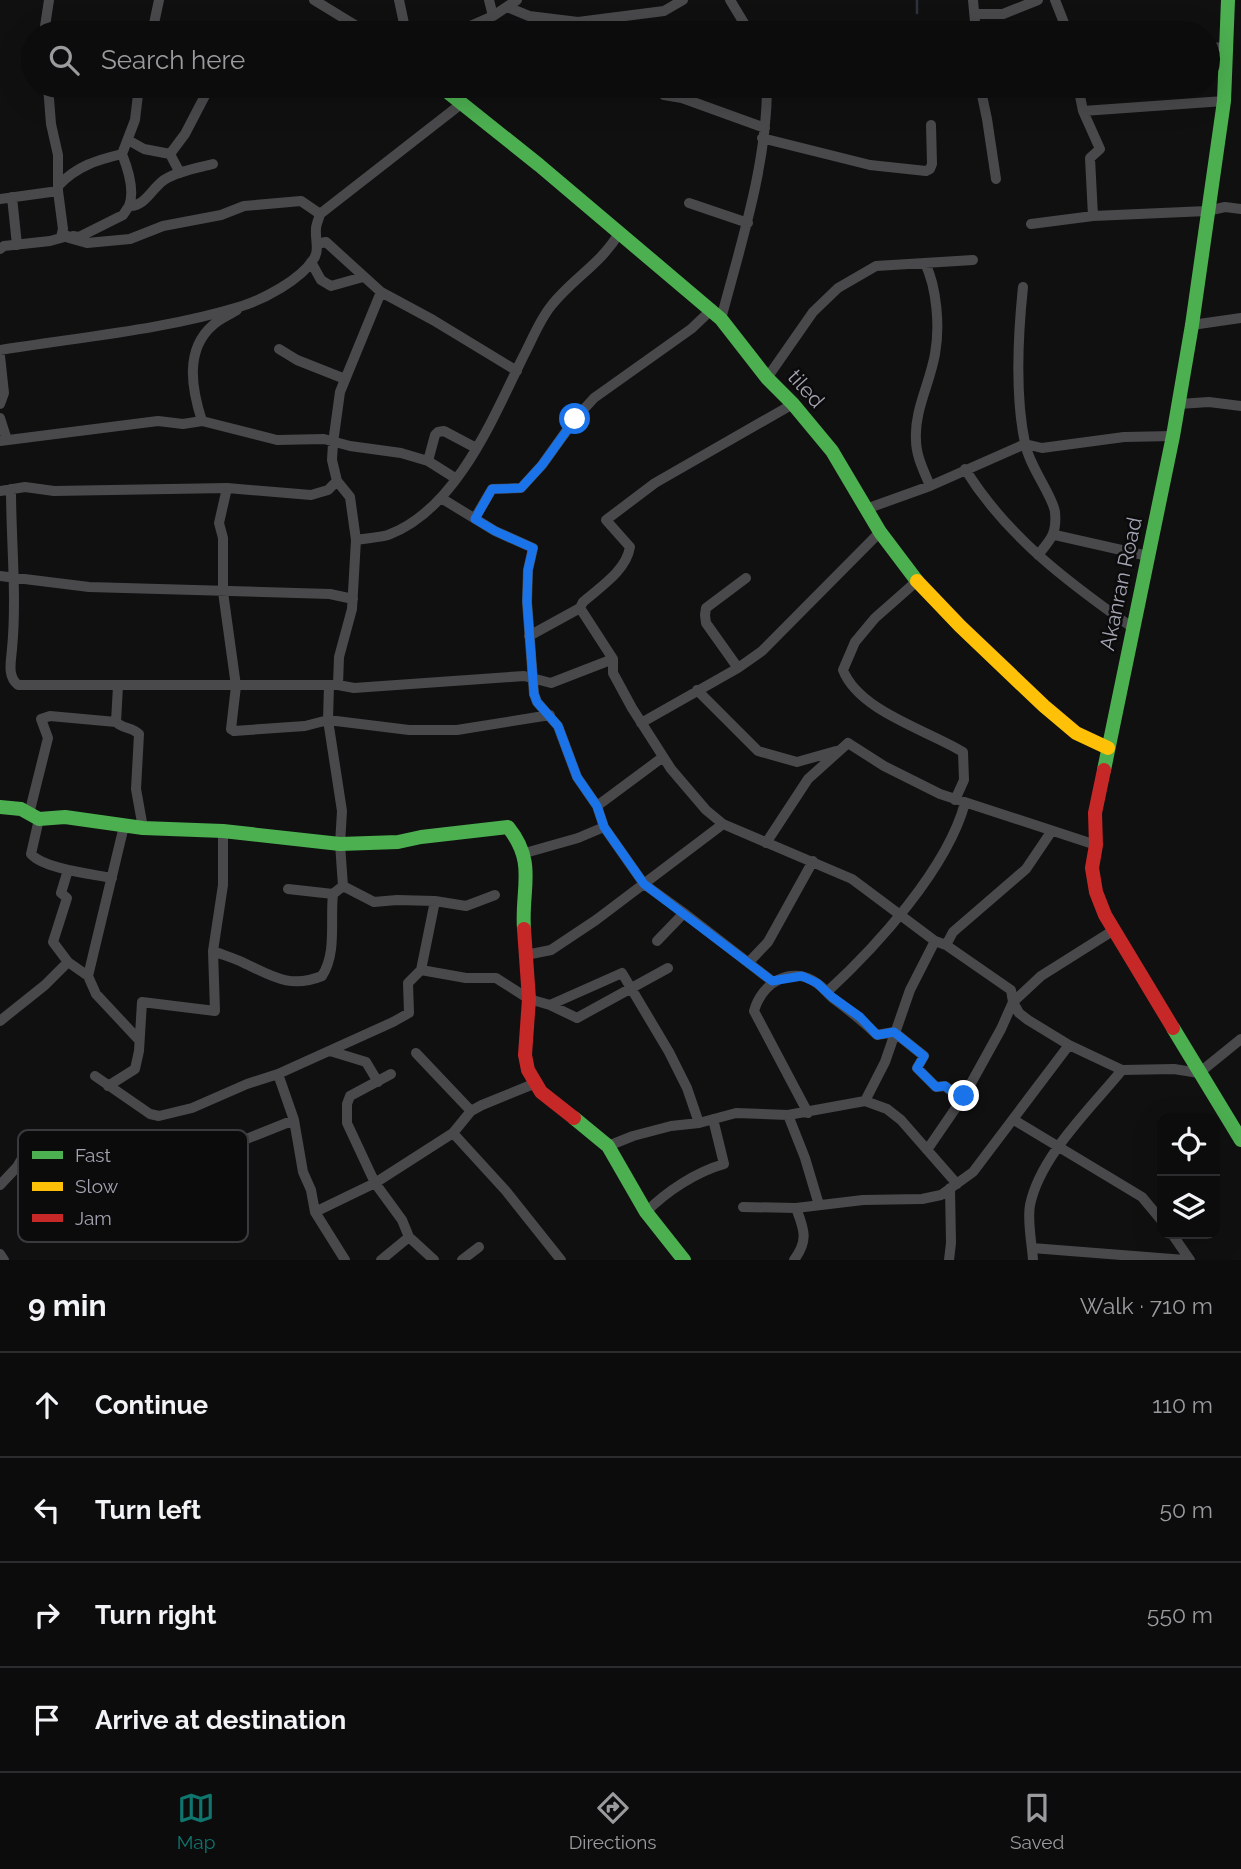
<!DOCTYPE html>
<meta charset="utf-8">
<style>
body{margin:0;font-family:Raleway,sans-serif;background:#1a1a1b;color:#f1f3f6}
.controls{position:absolute;right:21px;bottom:21px;display:grid;overflow:hidden;border-radius:14px;box-shadow:0 7px 28px #0002}
.controls button{width:63px;height:63px;display:grid;place-items:center;padding:0;border:0;border-bottom:2px solid #2c2c2e;background:#0c0c0d;color:#f1f3f6;font:35px sans-serif}
.stop{position:absolute;width:21px;height:21px;margin:-16px;border:5px solid #1a73e8;border-radius:50%;background:#fff}
.stop.end{background:#1a73e8;border-color:#fff;box-shadow:0 2px 7px #0008}
.list{margin:0;padding:0;list-style:none}
h2{display:flex;justify-content:space-between;align-items:center;height:91px;margin:0;padding:0 28px;font-size:30px}
h2 small{font-size:23px;font-weight:400;color:#9a9b9d}
.list li{display:grid;grid-template-columns:46px 1fr auto;gap:21px;align-items:center;box-sizing:border-box;height:105px;padding:0 28px;border-top:2px solid #2c2c2e}
.list b{display:block;font-size:26px;white-space:nowrap}
.list em{font-size:23px;font-style:normal;color:#9a9b9d}
.icon{flex:none;width:38px;height:38px;fill:none;stroke:currentColor;stroke-width:2;stroke-linecap:round;stroke-linejoin:round}
.map{position:relative;flex:none;width:1241px;height:1260px;overflow:hidden}
.search{position:absolute;background:#0c0c0d;box-shadow:0 7px 28px #0002;left:21px;right:21px;top:21px;height:77px;display:flex;align-items:center;gap:18px;box-sizing:border-box;padding:0 24px;border-radius:38px;color:#9a9b9d;font-size:26px}
.sheet{height:511px;background:#0c0c0d}
nav{display:flex;justify-content:space-around;align-items:center;box-sizing:border-box;height:98px;border-top:2px solid #2c2c2e;background:#0c0c0d;font-size:19px;color:#9a9b9d}
nav a{display:grid;justify-items:center;gap:4px}
nav .on{color:#0f766e}
.map>svg:first-child{display:block}
.lines{fill:none;stroke-linecap:round;stroke-linejoin:round}
.stream{stroke:#2e323a;stroke-width:2.5}
.street{stroke:#49494c;stroke-width:10}
.fast{stroke:#4caf50;stroke-width:14}
.slow{stroke:#ffc107;stroke-width:14}
.jam{stroke:#c62828;stroke-width:14}
.route{stroke:#1a73e8;stroke-width:9}
.labels{text-anchor:middle;stroke-width:5;stroke-linejoin:round;paint-order:stroke}
.street-label{font-size:21px;fill:#a3a4b1;stroke:#0b0b0c}
.key{fill:#0b0b0c;stroke:#39393e;stroke-width:2}
.key-label{font-size:19px;fill:#a3a4b1}
</style>
<div class="map">
<svg width="1241" height="1260" viewBox="0 0 1241 1260">
<rect width="100%" height="100%" fill="#101011"/>
<g class="lines">
<!-- stream -->
<path class="stream" d="M 917,13 L 917,0"/>
<!-- street -->
<path class="street" d="M 314,0 L 368,33
M 399,0 L 406,33
M 489,0 L 493,16
M 730,0 L 750,33
M 973,0 L 976,33
M 1055,0 L 1068,33
M 507,7 L 529,16 L 578,22 L 664,11 L 683,0
M 975,14 L 1003,14 L 1038,0
M 44,33 L 49,0
M 152,33 L 159,0
M 454,33 L 493,16 L 517,0
M 1208,48 L 1228,47
M 48,86 L 51,124 L 58,155 L 58,191 L 63,229 L 61,237
M 253,86 L 275,88 L 313,87
M 980,86 L 987,119 L 996,179
M 1078,86 L 1083,111 L 1100,149 L 1090,158 L 1093,216
M 664,95 L 682,98 L 765,128
M 1083,111 L 1224,101
M 762,138 L 870,165 L 926,171 L 930,169 L 932,164 L 931,125
M 128,140 L 144,149 L 170,154 L 180,173
M 170,154 L 185,134 L 210,86
M 59,185 C 77,166 97,160 122,154
M 12,197 L 17,245
M 0,199 L 58,191
M 689,203 L 748,223
M 129,206 C 135,191 128,169 122,154 L 135,120 L 139,86
M 1031,224 L 1093,216 L 1207,211 L 1225,207 L 1241,209
M 73,236 L 79,237 L 123,215 L 129,206 C 145,207 152,188 164,180 C 178,171 198,168 213,164
M 317,244 L 326,242 L 381,292 L 433,320 L 517,371
M 0,249 L 4,246 L 50,241 L 68,236 L 69,238 L 87,243 L 130,239 L 163,226 L 221,215 L 244,206 L 301,201 L 320,214
M 311,262 L 321,280 L 331,286 L 363,277
M 925,263 C 937,288 940,327 935,354 C 930,383 914,411 916,440 C 916,456 924,471 930,486
M 1023,287 C 1018,335 1015,396 1025,443 C 1029,466 1053,496 1055,512 C 1057,534 1051,539 1038,555
M 721,319 C 741,243 767,165 767,86
M 1192,325 L 1241,318
M 279,349 L 297,360 L 345,379
M 0,350 C 80,337 164,330 242,306 C 264,299 300,280 313,260 C 320,251 315,240 316,229 C 316,224 319,219 320,214 L 461,104
M 0,356 L 4,393 L 0,404
M 767,378 L 813,312 L 838,288 L 876,266 L 973,260
M 1179,404 L 1209,402 L 1241,406
M 0,418 L 7,440
M 202,421 C 192,390 184,350 213,325 C 219,319 229,315 237,310
M 0,441 L 158,421 L 183,424 L 202,421 L 277,440 L 324,439 L 350,446 L 401,453 L 428,461 L 455,478
M 428,461 L 435,435 L 438,432 L 444,431 L 476,448
M 965,469 C 1007,537 1069,583 1133,628
M 227,488 L 219,523 L 223,538 L 223,592 L 236,686 L 231,729 L 234,731 L 305,726 L 328,720 L 409,730 L 457,730 L 550,715
M 11,489 C 11,542 17,596 12,649 C 11,662 7,676 18,685 L 338,685 L 354,688 L 524,676 L 551,683 L 613,659
M 0,491 L 25,487 L 54,491 L 227,488 L 311,495 L 328,490 L 337,481
M 441,498 L 495,531 L 533,548 L 528,570 L 527,602 L 534,694 L 537,702 L 558,726 L 577,777 L 597,806 L 604,827 L 644,884 L 684,913 L 772,981
M 866,509 L 930,486 L 1025,444 L 1042,448 L 1124,437 L 1173,436
M 475,518 L 492,489 L 521,488 L 542,465 L 575,419 L 594,398 L 691,329 L 711,310
M 1055,535 L 1148,556
M 356,540 C 366,538 378,538 388,535 C 456,510 493,418 523,357 C 532,340 539,321 551,306 C 572,279 602,263 619,233
M 0,576 L 89,587 L 330,594 L 353,599
M 917,581 L 875,618 L 855,642 L 843,670 C 859,711 927,730 963,752 L 964,780 L 955,800
M 580,608 L 613,659 L 613,673 L 632,708 L 671,769 L 706,810 L 723,824 L 852,879 L 935,941 L 946,945 L 1011,990 L 1013,1002 L 1019,1013 L 1028,1020 L 1069,1045 L 1122,1070 L 1174,1069 L 1199,1073 L 1241,1039
M 529,636 L 580,608 L 583,602 C 600,587 626,571 630,547 L 606,520 L 655,483 L 793,404
M 738,668 L 706,623 L 705,615 L 706,608 L 746,578
M 329,685 L 328,720 L 342,811 L 340,844 L 343,886
M 338,685 L 339,657 L 352,609 L 356,540 L 350,497 L 337,481 L 332,460 L 333,443 L 340,392 L 381,292
M 697,690 L 758,751 L 797,762 L 836,751
M 116,722 L 118,686
M 641,723 L 738,668 L 762,651 L 880,532
M 597,806 L 663,757
M 29,814 L 48,738 L 41,719 L 50,716 L 116,722 C 123,729 132,727 139,734 L 136,789 L 143,828
M 39,819 L 31,854 C 44,869 92,874 112,878
M 766,843 L 808,779 L 848,743 L 884,766 L 940,794 L 1096,845
M 525,853 L 578,838 L 604,827
M 68,870 L 61,893 L 67,898 L 53,942 L 68,962 L 88,976 L 96,994 L 139,1040
M 343,886 L 374,902 L 397,900 L 435,901 L 466,906 L 495,895
M 288,889 L 333,894
M 657,941 L 684,913
M 946,945 L 953,932 L 1026,869 L 1051,832
M 213,951 C 223,955 234,958 244,963 C 272,976 290,989 322,976 C 337,953 330,921 333,894 L 343,886
M 524,952 L 531,954 L 551,950 L 596,920 L 723,824
M 749,962 L 768,942 L 813,861
M 421,970 L 466,978 L 496,978 L 529,999 L 550,1005 L 577,1018 L 668,968
M 88,976 L 124,826
M 827,992 C 877,946 947,869 965,803
M 550,1005 L 622,973 L 669,1052 L 687,1088 L 699,1123
M 0,1021 L 45,985 L 68,962
M 330,1051 L 366,1062 L 378,1082
M 416,1053 L 471,1111
M 278,1074 L 294,1120 L 303,1172 L 311,1190 L 315,1212 L 345,1260
M 391,1074 L 350,1096 L 347,1104 L 347,1123 L 375,1183 L 402,1220 L 409,1237 L 434,1260
M 95,1076 L 150,1114 L 159,1116 L 192,1108 L 247,1084 L 278,1074 L 393,1022 L 409,1013 L 408,983 L 421,970 L 435,901
M 108,1086 L 135,1069 L 139,1051 L 142,1002 L 215,1011 L 213,951 L 223,885 L 223,831
M 865,1101 L 885,1062 L 910,990 L 935,941
M 808,1113 L 754,1011 C 762,983 791,964 818,984 C 824,988 828,995 834,999 C 850,1011 863,1021 877,1035 L 894,1032 L 924,1056 L 917,1068 L 936,1087 L 945,1086 L 959,1097 L 964,1096
M 788,1115 L 805,1158 L 819,1205
M 1014,1120 L 1142,1197 L 1162,1221
M 453,1133 L 506,1191 L 561,1260
M 608,1146 L 633,1136 L 671,1126 L 699,1123 L 736,1113 L 788,1115 L 865,1101 L 887,1109 L 901,1120 L 957,1184
M 927,1150 L 964,1096 L 1001,1029 L 1013,1002 L 1041,976 L 1114,930
M 194,1165 L 234,1144 L 294,1120
M 0,1185 L 17,1167 L 27,1150
M 743,1207 L 796,1208 L 863,1200 L 922,1199 L 941,1195 L 973,1172 L 1069,1045
M 315,1212 L 375,1183 L 453,1133 L 471,1111 L 482,1105 L 536,1083
M 646,1212 C 667,1191 696,1172 724,1164 L 713,1119
M 1172,1234 L 1190,1260
M 1032,1248 L 1185,1260
M 0,1254 L 4,1260
M 381,1260 L 409,1237
M 462,1260 L 479,1247
M 794,1260 C 809,1240 804,1229 796,1208
M 949,1260 L 951,1243 L 950,1188
M 1033,1260 C 1032,1243 1027,1222 1030,1205 C 1040,1156 1091,1108 1122,1070"/>
<!-- fast -->
<path class="fast" d="M 440,86 L 539,165 L 721,319 L 767,378 L 793,404 L 832,451 L 880,532 L 917,581
M 1104,770 L 1173,436 L 1192,325 L 1224,101 L 1228,0
M 0,807 L 21,809 L 39,819 L 65,817 L 143,828 L 223,831 L 340,844 L 398,842 L 421,837 L 508,827 C 537,863 521,888 524,929
M 1173,1028 L 1241,1140
M 574,1118 L 608,1146 L 646,1212 L 684,1260"/>
<!-- slow -->
<path class="slow" d="M 917,581 L 960,626 L 1044,706 L 1076,733 L 1108,748"/>
<!-- jam -->
<path class="jam" d="M 1104,770 L 1095,813 L 1096,845 L 1092,868 L 1096,892 L 1105,915 L 1173,1028
M 524,929 L 529,999 L 525,1055 L 528,1070 L 541,1092 L 574,1118"/>
</g>
<g class="lines">
<!-- route -->
<path class="route" d="M 575,419 L 542,465 L 521,488 L 492,489 L 475,519 L 495,531 L 533,548 L 528,570 L 527,601 L 534,694 L 537,702 L 558,726 L 577,777 L 597,806 L 604,827 L 644,884 L 772,981 L 802,976 L 817,983 L 832,997 L 860,1017 L 877,1035 L 894,1032 L 924,1056 L 917,1068 L 936,1087 L 945,1086 L 959,1097 L 964,1096"/>
</g>
<g class="labels">
<!-- street labels -->
<g class="street-label">
<text transform="translate(806 389) rotate(48)" y="7">tiled</text>
<text transform="translate(1121 584) rotate(-78)" y="7">Akanran Road</text>
</g>
</g>
<!-- legend -->
<rect x="18" y="1130" width="230" height="112" rx="10" class="key"/>
<rect x="32" y="1151" width="31" height="8" fill="#4caf50"/>
<rect x="32" y="1182" width="31" height="9" fill="#ffc107"/>
<rect x="32" y="1214" width="31" height="8" fill="#c62828"/>
<g class="key-label">
<text x="75" y="1162">Fast</text>
<text x="75" y="1193">Slow</text>
<text x="75" y="1225">Jam</text>
</g>
</svg>
<div class="controls">
<button><svg class="icon" aria-label="locate" viewBox="0 0 24 24"><circle cx="12" cy="12" r="6"/><path d="M12 2v4M12 18v4M2 12h4M18 12h4"/></svg></button>
<button><svg class="icon" aria-label="layers" viewBox="0 0 24 24"><path d="M12 4l9 5-9 5-9-5zM3 14l9 5 9-5"/></svg></button>
</div>
<div class="stop" style="left:575px;top:419px"></div>
<div class="stop end" style="left:964px;top:1096px"></div>
<div class="search"><svg class="icon" aria-label="search" viewBox="0 0 24 24"><circle cx="10" cy="10" r="6"/><path d="M15 15l6 6"/></svg>Search here</div>
</div>
<section class="sheet">
<h2>9 min<small>Walk · 710 m</small></h2>
<ul class="list">
<li><svg class="icon" aria-label="ahead" viewBox="0 0 24 24"><path d="M12 20V5M6 11l6-6 6 6"/></svg><div><b>Continue</b></div><em>110 m</em></li>
<li><svg class="icon" aria-label="left" viewBox="0 0 24 24"><path d="M17 20v-9H6M10 6l-5 5 5 5"/></svg><div><b>Turn left</b></div><em>50 m</em></li>
<li><svg class="icon" aria-label="right" viewBox="0 0 24 24"><path d="M7 20v-9h11M14 6l5 5-5 5"/></svg><div><b>Turn right</b></div><em>550 m</em></li>
<li><svg class="icon" aria-label="arrive" viewBox="0 0 24 24"><path d="M6 21V4h12l-3 4 3 4H6"/></svg><div><b>Arrive at destination</b></div></li>
</ul>
</section>
<nav>
<a class="on"><svg class="icon" aria-label="map" viewBox="0 0 24 24"><path d="M3 6l6-2 6 2 6-2v14l-6 2-6-2-6 2zM9 4v14M15 6v14"/></svg>Map</a>
<a><svg class="icon" aria-label="directions" viewBox="0 0 24 24"><path d="M12 3l9 9-9 9-9-9zM9 14v-3h6M13 9l2 2-2 2"/></svg>Directions</a>
<a><svg class="icon" aria-label="saved" viewBox="0 0 24 24"><path d="M7 4h10v16l-5-4-5 4z"/></svg>Saved</a>
</nav>
